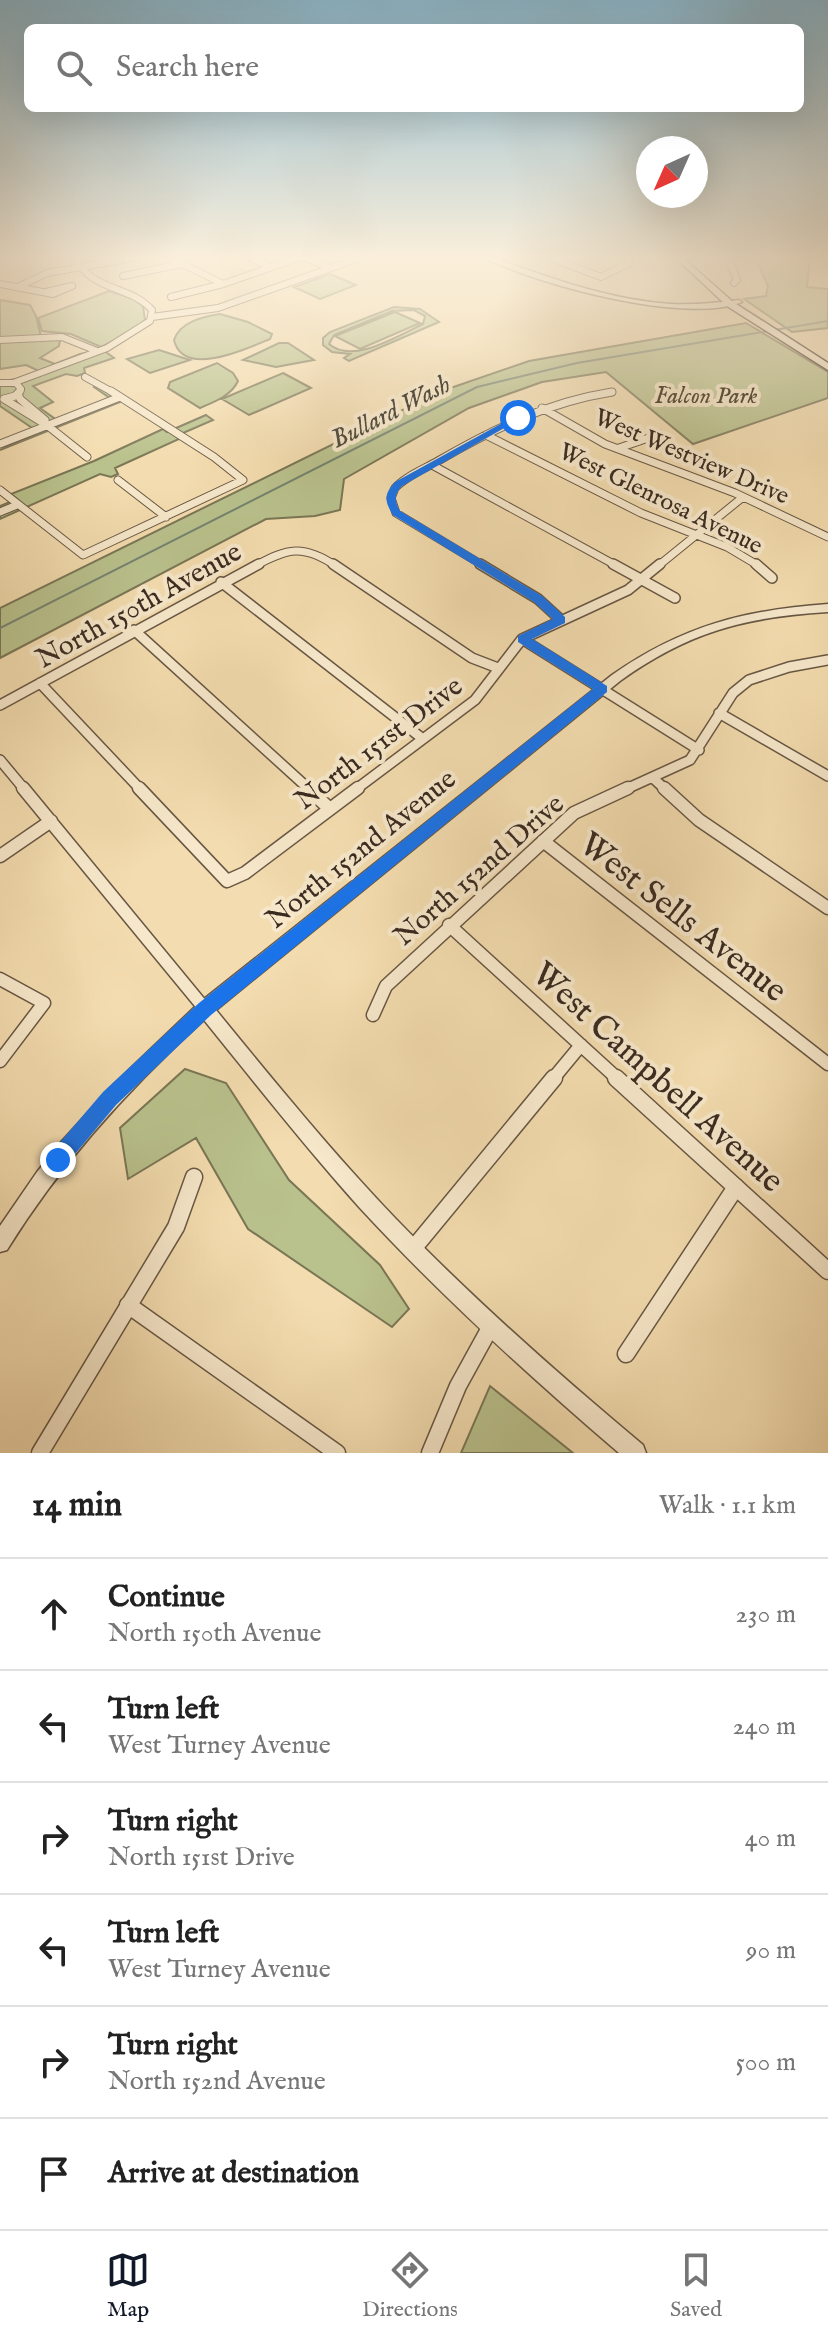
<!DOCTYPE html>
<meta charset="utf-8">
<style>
body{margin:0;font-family:"IM FELL English",serif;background:#f2f2f2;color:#222}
.compass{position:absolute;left:636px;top:136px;width:72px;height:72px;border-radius:50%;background:#fff;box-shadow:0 8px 32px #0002;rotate:225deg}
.stop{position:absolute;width:24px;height:24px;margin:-18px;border:6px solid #1a73e8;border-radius:50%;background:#fff}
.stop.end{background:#1a73e8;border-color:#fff;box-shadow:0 2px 8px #0008}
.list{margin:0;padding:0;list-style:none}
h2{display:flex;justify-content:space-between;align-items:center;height:104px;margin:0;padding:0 32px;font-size:34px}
h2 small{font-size:26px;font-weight:400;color:#767676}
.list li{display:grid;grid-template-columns:52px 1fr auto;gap:24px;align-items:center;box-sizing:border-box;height:112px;padding:0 32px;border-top:2px solid #e0e0e0}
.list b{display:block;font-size:30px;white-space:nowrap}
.list p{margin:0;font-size:26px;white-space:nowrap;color:#767676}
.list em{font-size:26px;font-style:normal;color:#767676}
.icon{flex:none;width:44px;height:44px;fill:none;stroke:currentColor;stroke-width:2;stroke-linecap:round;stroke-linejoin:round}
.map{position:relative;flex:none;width:828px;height:1453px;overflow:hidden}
.search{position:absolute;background:#fff;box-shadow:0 8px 32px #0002;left:24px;right:24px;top:24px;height:88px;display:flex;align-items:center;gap:20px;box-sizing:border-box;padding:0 28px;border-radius:12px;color:#767676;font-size:30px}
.sheet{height:776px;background:#fff}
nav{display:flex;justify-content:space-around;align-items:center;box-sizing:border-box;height:112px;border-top:2px solid #e0e0e0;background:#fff;font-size:22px;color:#767676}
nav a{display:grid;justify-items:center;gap:4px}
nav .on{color:#111827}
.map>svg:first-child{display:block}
.green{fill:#b9c18c;stroke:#7a7656;stroke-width:2;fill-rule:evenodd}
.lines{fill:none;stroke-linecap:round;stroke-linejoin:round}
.stream{stroke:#758270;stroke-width:2}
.minor-far4-casing{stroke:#685744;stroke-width:8}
.minor-far3-casing{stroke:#685744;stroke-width:9}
.minor-far2-casing{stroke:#685744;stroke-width:12}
.minor-far1-casing{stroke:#685744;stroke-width:15}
.minor-casing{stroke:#685744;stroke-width:19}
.tertiary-casing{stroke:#685744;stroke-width:3}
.secondary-casing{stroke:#3a2b21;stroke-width:3}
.minor-far4{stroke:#f7e8cb;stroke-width:6}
.minor-far3{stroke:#f7e8cb;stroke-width:7}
.minor-far2{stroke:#f7e8cb;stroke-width:9}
.minor-far1{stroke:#f7e8cb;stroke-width:12}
.minor{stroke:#f7e8cb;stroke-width:16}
.tertiary{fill:#f7e8cb;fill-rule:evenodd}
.secondary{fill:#f7e8cb;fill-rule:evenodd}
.route{fill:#1a73e8}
.labels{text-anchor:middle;stroke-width:8;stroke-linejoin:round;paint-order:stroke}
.far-park-label{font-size:24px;font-style:italic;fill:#5a503c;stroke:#f7e8cb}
.far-street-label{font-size:24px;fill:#3a2b21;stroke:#f7e8cb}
.far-water-label{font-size:26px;font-style:italic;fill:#534f42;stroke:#f7e8cb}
.street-label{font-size:28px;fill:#3a2b21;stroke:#f7e8cb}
.near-street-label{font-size:34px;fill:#3a2b21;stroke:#f7e8cb}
</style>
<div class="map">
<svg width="828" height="1453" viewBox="0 0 828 1453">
<rect width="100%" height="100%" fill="#f3dcaf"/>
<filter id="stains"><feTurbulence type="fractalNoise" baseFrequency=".0025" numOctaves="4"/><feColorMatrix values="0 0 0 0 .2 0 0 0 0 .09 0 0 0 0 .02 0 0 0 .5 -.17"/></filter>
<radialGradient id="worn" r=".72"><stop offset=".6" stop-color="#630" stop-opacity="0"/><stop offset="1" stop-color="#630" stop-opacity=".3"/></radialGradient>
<!-- green -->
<path class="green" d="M 755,257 L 810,257 L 807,287 L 828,289 L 828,328 L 792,332 L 744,299 L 766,296 L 768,286 Z
M 330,274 L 356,285 L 320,299 L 294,287 Z
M 109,291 L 134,299 L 143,306 L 145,320 L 129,334 L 101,347 L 71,334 L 42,331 L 38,318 Z
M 0,300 L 30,305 L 36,316 L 41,337 L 60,340 L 59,346 L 40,358 L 55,364 L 80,354 L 103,350 L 114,358 L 84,368 L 85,373 L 77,376 L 66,374 L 33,386 L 53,402 L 40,408 L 61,423 L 114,401 L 94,387 L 97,385 L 120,402 L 0,450 L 38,432 L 0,406 L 0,381 L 18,379 L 39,371 L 26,365 L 0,369 Z
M 394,307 L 420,309 L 439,322 L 349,361 L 344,358 L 350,354 L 332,352 L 323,345 L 323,338 L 330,332 ZM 414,310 L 425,316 L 423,324 C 399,335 353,365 329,344 L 334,335 L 392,311 Z
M 395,312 L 420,323 L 360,349 L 335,336 Z
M 220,314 L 248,322 L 272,334 L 270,339 C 248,348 183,379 174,340 C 180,322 202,317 220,314 Z
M 746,323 L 828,372 L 828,398 L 693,444 L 606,372 L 542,382 L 469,408 L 344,479 L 340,510 L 315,516 L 266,519 L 0,658 L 0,608 L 439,392 L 529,361 Z
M 279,343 L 288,343 L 314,360 L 276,367 L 243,360 Z
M 159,350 L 190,360 L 150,373 L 127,359 Z
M 217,363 L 233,373 L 238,381 C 231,396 214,402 200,408 L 168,388 L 170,382 Z
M 283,373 L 311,388 L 249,415 L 222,399 Z
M 206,415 L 213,420 L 176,436 L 179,439 L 115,468 L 118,474 L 111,477 L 100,474 L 0,519 L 0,506 L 17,499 L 11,494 L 94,461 L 163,429 L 167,432 Z
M 185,1069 L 226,1083 L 289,1180 L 380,1265 L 409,1309 L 392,1327 L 248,1229 L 196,1138 L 128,1179 L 120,1128 Z
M 490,1386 L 573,1453 L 461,1453 Z"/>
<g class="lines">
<!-- stream -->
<path class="stream" d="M 774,330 L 828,321
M 0,628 L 477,387 L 577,363 L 768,331"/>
<defs>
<path id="minor-far4" d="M 169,257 L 223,284
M 248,257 L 271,267
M 304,257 L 330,268
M 548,257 L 601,277 L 629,263 L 630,257
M 728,257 L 737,280 L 734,283
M 0,261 L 6,257
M 123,276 L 182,264
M 0,284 L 53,294 L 72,286 L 46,292
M 18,287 L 47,273 L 138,257
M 171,297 L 223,284 L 301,257
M 152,317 L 218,308 L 362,257
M 0,340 L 62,337 L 97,351
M 85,377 L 114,393
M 0,383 L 16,383 L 21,389 L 18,393
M 13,383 L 107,348 L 150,321 L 152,310 C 130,285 89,291 76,257
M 609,393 L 612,392"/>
<path id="minor-far3" d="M 18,393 L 20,399 L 45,420
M 4,399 L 15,396 L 20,391
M 4,399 L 48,426 L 87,457
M 542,408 L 605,444 L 735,493 L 828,537
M 486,435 L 641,513 L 727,547 L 759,566
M 0,444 L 120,397
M 619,448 L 660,434
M 432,465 L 617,566
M 118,480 L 166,517
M 0,490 L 83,555 L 243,480 L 214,457 L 111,391
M 0,512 L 17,505
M 255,566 C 288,548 303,544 336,566
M 484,566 L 396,513 L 391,498 L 395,488 C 406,476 424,469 438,461 C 493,429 548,402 612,392
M 658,566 L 743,497"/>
<path id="minor-far2" d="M 333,564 L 472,658 L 498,668
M 480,564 L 538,599 L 561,620
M 613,564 L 675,598
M 756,564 L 772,578
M 221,582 L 423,739
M 134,630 L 310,790
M 522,639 L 699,750
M 40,683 L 141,790
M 0,705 L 259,564
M 719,713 L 828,776
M 0,760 L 25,790
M 653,778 L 666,790
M 355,790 L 475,700 L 522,639 L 628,590 L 660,564
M 624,790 L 690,760 L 733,693 L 749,680 L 789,667 L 828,660"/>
<path id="minor-far1" d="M 23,788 L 205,1009
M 139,788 L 227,881 L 245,873 L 358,788
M 307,788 L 330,809
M 664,788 L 699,820 L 828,908
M 543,841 L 828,1064
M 0,856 L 51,821
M 449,925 L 619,1080
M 0,979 L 44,1003 L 0,1061
M 373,1015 L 386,986 L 574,813 L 628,788
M 552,1080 L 581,1045"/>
<path id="minor" d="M 616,1078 L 828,1271
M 413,1249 L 554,1078
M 128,1305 L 337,1453
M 626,1354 L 736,1187
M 40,1453 L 176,1227 L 194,1177
M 430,1453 L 458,1386 L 491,1326"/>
<path id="tertiary" d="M 483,257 L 492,257 C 550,278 609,300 671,304 C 694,305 716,303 739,300 L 742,302 C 685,325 538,285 483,257 Z
M 828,604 L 828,612 C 745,617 688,632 620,681 L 216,1010 C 274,1081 332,1152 395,1218 C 473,1299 557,1373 643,1445 L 646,1453 L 619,1453 C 528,1375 440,1295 359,1207 C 305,1147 255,1083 204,1020 C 128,1089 61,1163 7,1250 L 0,1252 L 0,1226 L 37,1172 L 62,1141 L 114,1084 L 199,1003 L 612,675 C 682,626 744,610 828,604 Z"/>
<path id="secondary" d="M 675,257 L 682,257 L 733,302 L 828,363 L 828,370 L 727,306 Z"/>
</defs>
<!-- minor-far4 casing -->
<use href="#minor-far4" class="minor-far4-casing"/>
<!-- minor-far3 casing -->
<use href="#minor-far3" class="minor-far3-casing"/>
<!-- minor-far2 casing -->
<use href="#minor-far2" class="minor-far2-casing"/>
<!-- minor-far1 casing -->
<use href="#minor-far1" class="minor-far1-casing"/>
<!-- minor casing -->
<use href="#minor" class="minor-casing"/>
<!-- tertiary casing -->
<use href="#tertiary" class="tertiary-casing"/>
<!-- secondary casing -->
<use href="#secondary" class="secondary-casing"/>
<!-- minor-far4 -->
<use href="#minor-far4" class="minor-far4"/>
<!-- minor-far3 -->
<use href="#minor-far3" class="minor-far3"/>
<!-- minor-far2 -->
<use href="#minor-far2" class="minor-far2"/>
<!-- minor-far1 -->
<use href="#minor-far1" class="minor-far1"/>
<!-- minor -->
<use href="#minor" class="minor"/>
<!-- tertiary -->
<use href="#tertiary" class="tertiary"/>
<!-- secondary -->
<use href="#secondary" class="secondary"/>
</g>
<!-- sky -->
<linearGradient id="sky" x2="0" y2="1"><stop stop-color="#8ab7cd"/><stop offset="0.56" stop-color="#faefdb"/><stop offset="1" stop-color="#faefdb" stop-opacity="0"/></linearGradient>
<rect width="828" height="461" fill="url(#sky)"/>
<!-- route -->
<path class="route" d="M 515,416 L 522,418 L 402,486 C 394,494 394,501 400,511 L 542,596 L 565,617 L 565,623 L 532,639 L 607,686 L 607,692 L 211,1015 L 116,1105 L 65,1166 L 58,1169 L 51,1166 L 48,1160 L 51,1153 L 103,1092 L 199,1003 L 593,689 L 518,642 L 518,636 L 553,619 L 534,602 L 393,515 C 384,501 384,494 395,482 Z"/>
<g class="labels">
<!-- far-park labels -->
<g class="far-park-label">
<text x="706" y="403">Falcon Park</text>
</g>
<!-- far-street labels -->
<g class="far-street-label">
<text transform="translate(692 456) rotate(23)" y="8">West Westview Drive</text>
<text transform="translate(661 498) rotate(26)" y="8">West Glenrosa Avenue</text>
</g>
<!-- far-water labels -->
<g class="far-water-label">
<text transform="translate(390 411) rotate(-27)" y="9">Bullard Wash</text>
</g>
<!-- street labels -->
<g class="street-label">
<text transform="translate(138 604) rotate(-29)" y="10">North 150th Avenue</text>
<text transform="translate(378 742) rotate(-37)" y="10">North 151st Drive</text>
<text transform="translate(360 848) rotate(-39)" y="10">North 152nd Avenue</text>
<text transform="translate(478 869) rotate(-41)" y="10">North 152nd Drive</text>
</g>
<!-- near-street labels -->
<g class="near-street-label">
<text transform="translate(684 916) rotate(38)" y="12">West Sells Avenue</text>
<text transform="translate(659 1076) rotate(42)" y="12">West Campbell Avenue</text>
</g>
</g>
<rect width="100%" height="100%" filter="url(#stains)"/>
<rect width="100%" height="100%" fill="url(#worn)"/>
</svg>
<svg class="compass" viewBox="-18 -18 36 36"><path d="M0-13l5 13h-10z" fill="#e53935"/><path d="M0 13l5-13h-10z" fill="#767676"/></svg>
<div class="stop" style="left:518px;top:418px"></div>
<div class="stop end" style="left:58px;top:1160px"></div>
<div class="search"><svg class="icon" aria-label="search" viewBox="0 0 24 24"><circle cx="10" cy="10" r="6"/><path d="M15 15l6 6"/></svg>Search here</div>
</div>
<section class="sheet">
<h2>14 min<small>Walk · 1.1 km</small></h2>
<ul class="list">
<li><svg class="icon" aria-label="ahead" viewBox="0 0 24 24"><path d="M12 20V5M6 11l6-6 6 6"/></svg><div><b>Continue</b><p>North 150th Avenue</p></div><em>230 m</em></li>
<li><svg class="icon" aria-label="left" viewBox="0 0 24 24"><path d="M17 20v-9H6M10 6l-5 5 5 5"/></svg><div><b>Turn left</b><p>West Turney Avenue</p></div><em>240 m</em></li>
<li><svg class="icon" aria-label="right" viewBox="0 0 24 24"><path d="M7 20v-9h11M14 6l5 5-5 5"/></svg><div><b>Turn right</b><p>North 151st Drive</p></div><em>40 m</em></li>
<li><svg class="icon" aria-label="left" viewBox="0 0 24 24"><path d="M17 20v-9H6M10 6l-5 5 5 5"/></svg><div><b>Turn left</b><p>West Turney Avenue</p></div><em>90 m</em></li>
<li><svg class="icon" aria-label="right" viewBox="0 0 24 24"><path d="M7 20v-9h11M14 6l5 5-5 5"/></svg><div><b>Turn right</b><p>North 152nd Avenue</p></div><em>500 m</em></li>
<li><svg class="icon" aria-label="arrive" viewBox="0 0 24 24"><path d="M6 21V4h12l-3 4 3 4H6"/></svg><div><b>Arrive at destination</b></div></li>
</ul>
</section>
<nav>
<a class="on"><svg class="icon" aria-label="map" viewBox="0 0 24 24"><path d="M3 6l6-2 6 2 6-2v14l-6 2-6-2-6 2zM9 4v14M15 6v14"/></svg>Map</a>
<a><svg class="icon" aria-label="directions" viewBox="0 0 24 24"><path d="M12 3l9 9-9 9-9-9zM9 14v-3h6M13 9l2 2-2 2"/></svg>Directions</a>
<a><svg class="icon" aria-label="saved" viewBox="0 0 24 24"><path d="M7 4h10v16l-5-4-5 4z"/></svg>Saved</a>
</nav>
